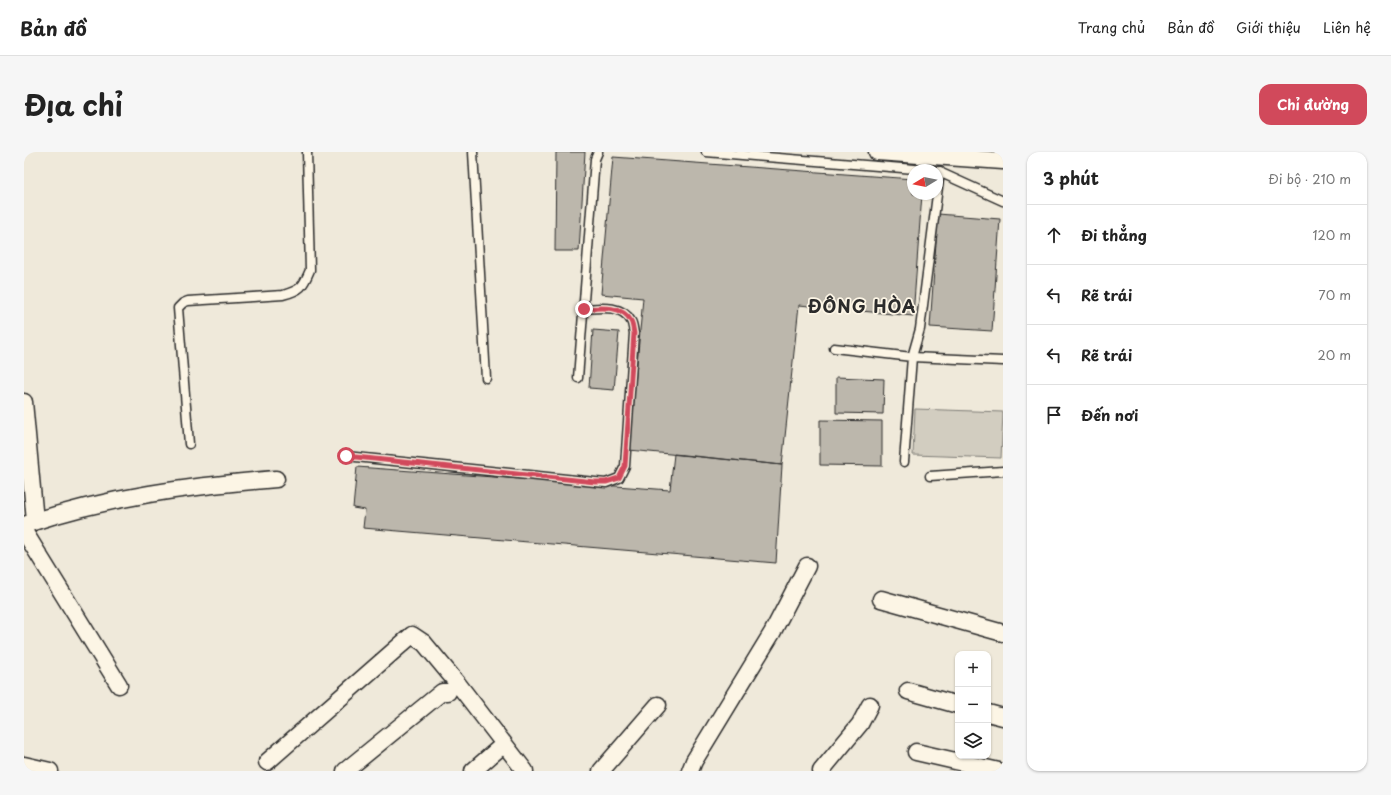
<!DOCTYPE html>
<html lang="vi">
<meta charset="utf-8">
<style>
body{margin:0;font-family:"Playpen Sans",sans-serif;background:#f6f6f6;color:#222}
.controls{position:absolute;right:12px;bottom:12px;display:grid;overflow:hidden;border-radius:8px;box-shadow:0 1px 3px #0004}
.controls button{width:36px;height:36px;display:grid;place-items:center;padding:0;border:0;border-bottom:1px solid #e0e0e0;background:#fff;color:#222;font:20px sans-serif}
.compass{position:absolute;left:883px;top:12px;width:36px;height:36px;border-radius:50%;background:#fff;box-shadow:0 1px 3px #0004;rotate:260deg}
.stop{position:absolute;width:12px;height:12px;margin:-9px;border:3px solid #d1495b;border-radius:50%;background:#fff}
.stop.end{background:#d1495b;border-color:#fff;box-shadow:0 1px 4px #0008}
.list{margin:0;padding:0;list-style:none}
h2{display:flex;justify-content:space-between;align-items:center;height:52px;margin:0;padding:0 16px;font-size:17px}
h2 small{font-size:13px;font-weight:400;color:#767676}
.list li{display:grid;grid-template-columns:26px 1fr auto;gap:12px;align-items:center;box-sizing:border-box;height:60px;padding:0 16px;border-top:1px solid #e0e0e0}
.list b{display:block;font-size:15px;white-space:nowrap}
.list em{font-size:13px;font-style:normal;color:#767676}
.icon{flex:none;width:22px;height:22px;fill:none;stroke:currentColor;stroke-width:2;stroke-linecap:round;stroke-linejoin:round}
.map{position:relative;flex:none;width:979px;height:619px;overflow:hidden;border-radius:12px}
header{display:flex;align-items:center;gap:24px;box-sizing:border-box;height:56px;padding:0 20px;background:#fff;border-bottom:1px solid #e0e0e0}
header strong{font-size:19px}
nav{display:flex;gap:22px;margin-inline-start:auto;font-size:14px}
.intro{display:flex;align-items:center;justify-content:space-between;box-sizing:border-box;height:96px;padding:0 24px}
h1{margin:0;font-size:28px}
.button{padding:10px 18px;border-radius:12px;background:#d1495b;color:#fff;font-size:14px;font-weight:700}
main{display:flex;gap:24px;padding:0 24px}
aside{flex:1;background:#fff;border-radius:12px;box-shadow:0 1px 3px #0004}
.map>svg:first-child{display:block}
.green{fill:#d2cdc0;stroke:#7e7c76}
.building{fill:#bcb7ac;stroke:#2b2b2b}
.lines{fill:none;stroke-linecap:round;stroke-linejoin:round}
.service-casing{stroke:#2b2b2b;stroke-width:11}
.minor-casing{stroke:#2b2b2b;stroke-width:19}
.service{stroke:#fcf5e5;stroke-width:8}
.minor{stroke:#fcf5e5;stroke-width:16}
.route{stroke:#d1495b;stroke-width:5}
.labels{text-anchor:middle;stroke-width:3.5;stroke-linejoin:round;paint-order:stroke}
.district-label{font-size:17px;font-weight:bold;letter-spacing:1px;fill:#2b2b2b;stroke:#fcf5e5}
</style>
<header>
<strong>Bản đồ</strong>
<nav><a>Trang chủ</a><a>Bản đồ</a><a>Giới thiệu</a><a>Liên hệ</a></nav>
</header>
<div class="intro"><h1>Địa chỉ</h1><a class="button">Chỉ đường</a></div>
<main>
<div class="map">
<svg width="979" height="619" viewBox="0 0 979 619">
<rect width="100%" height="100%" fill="#efe9da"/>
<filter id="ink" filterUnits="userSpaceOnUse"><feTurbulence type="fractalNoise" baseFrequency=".025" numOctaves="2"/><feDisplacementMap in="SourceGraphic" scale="8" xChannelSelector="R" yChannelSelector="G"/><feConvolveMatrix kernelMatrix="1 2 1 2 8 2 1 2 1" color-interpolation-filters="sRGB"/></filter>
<g filter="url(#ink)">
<!-- green -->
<path class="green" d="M 891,257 L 979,260 L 977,306 L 889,303 Z"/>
<!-- building -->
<path class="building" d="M 532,0 L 561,0 L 555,99 L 531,99 Z
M 589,5 L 889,27 L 889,42 L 898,42 L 889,164 L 775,153 L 758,313 L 605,298 L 619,146 L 577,142 Z
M 914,62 L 976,67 L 968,179 L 906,175 Z
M 569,178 L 595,180 L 590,238 L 565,236 Z
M 812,225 L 860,227 L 859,262 L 812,261 Z
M 796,268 L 858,269 L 858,314 L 796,313 Z
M 650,302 L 758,313 L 752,411 L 339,376 L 341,358 L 329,356 L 333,315 L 646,338 Z"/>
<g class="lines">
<defs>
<path id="service" d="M 449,0 L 462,226
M 682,0 L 903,18
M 913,19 L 979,49
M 810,196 L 888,205 L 979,209
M 554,226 L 571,7 L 574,0
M 165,292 L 154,156 L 159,151 L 164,149 L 259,143 C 277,138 279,135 286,118 L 283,0
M 322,304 L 571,330 L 582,331 L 595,326 L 601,314 L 610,181 C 609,177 609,172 607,169 C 598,152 575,156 560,157
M 880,310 L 888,205 L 896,177 L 916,19
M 906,324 L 979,319"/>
<path id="minor" d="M 853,0 L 979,9
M 0,250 L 11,369
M 0,373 C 82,345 166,334 252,327
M 0,379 L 95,533
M 857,447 L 979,481
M 884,539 L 934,553
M 964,561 L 979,565
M 892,600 L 975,619
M 243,610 L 388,483 L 400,491 L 434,532 L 501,619
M 0,613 L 26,619
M 321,619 L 418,540 L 424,540
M 449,619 L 480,592
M 577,619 L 634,553
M 666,619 L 670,609 L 748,481 L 783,414
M 797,619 L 836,572 L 846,553"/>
</defs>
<!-- service casing -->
<use href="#service" class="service-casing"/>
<!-- minor casing -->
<use href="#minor" class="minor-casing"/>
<!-- service -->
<use href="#service" class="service"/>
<!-- minor -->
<use href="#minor" class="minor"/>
</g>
</g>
<g class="lines" filter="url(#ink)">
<!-- route -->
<path class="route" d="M 322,304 L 571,330 L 582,330 L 595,326 L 601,314 L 610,181 C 609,177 609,172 607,169 C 598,152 574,156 560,157"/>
</g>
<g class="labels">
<!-- district labels -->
<g class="district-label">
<text x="838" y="161">ĐÔNG HÒA</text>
</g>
</g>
</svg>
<div class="controls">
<button>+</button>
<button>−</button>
<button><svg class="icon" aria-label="layers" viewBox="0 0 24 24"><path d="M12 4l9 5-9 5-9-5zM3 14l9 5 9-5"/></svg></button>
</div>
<svg class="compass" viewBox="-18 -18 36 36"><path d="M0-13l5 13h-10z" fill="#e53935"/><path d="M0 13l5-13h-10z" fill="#767676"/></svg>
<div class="stop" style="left:322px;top:304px"></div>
<div class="stop end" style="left:560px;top:157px"></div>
</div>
<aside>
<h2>3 phút<small>Đi bộ · 210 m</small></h2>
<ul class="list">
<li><svg class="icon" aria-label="ahead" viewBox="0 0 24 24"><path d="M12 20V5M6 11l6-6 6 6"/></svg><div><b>Đi thẳng</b></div><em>120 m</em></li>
<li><svg class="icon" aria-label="left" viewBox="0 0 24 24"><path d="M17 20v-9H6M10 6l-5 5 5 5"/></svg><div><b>Rẽ trái</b></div><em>70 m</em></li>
<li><svg class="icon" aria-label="left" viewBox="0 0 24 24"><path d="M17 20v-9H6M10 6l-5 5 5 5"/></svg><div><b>Rẽ trái</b></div><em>20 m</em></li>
<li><svg class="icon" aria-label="arrive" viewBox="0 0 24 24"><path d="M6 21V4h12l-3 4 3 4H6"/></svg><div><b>Đến nơi</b></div></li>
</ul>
</aside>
</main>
